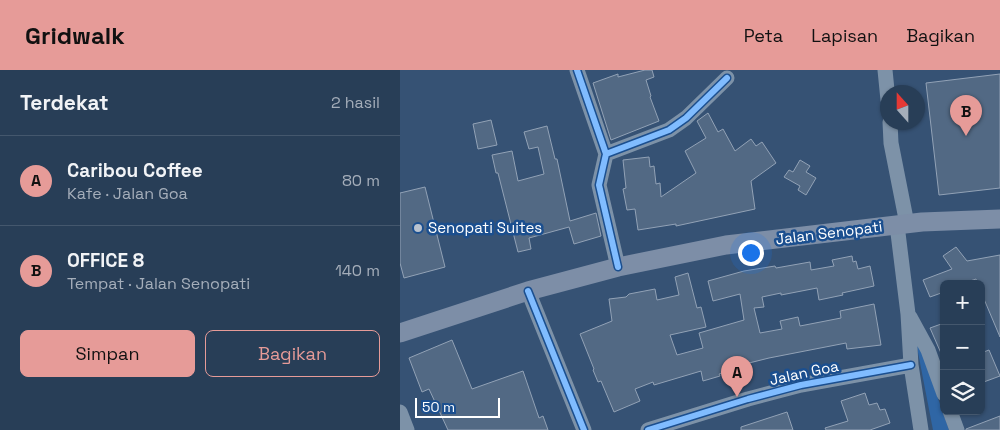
<!DOCTYPE html>
<html lang="id">
<meta charset="utf-8">
<style>
body{margin:0;font-family:"Space Grotesk",sans-serif;background:#344961;color:#f1f3f6}
.controls{position:absolute;right:15px;bottom:15px;display:grid;overflow:hidden;border-radius:8px;box-shadow:0 1px 4px #0004}
.controls button{width:45px;height:45px;display:grid;place-items:center;padding:0;border:0;border-bottom:1px solid #44576d;background:#283e57;color:#f1f3f6;font:25px sans-serif}
.compass{position:absolute;left:480px;top:15px;width:45px;height:45px;border-radius:50%;background:#283e57;box-shadow:0 1px 4px #0004;rotate:339deg}
.scale{position:absolute;left:15px;bottom:12px;width:85px;box-sizing:border-box;padding-left:5px;border:2px solid #fff;border-top:0;font-size:14px;line-height:18px;white-space:nowrap;color:#fff;-webkit-text-stroke:4px #1b4f8f;paint-order:stroke}
.you{position:absolute;left:350px;top:182px;width:18px;height:18px;margin:-12px;border:4px solid #fff;border-radius:50%;background:#1a73e8;box-shadow:0 0 0 8px #1a73e833}
.badge{display:grid;place-items:center;width:32px;height:32px;border-radius:50%;background:#e69b98;color:#111;font-size:16px;font-weight:700}
.pin{position:absolute;translate:-50% -41px;filter:drop-shadow(0 1px 2px #0008)}
.pin::after{content:'';position:absolute;top:26px;width:18px;height:15px;background:inherit;clip-path:polygon(0 0,100% 0,50% 100%)}
.list{margin:0;padding:0;list-style:none}
h2{display:flex;justify-content:space-between;align-items:center;height:65px;margin:0;padding:0 20px;font-size:21px}
h2 small{font-size:16px;font-weight:400;color:#a5aeba}
.list li{display:grid;grid-template-columns:32px 1fr auto;gap:15px;align-items:center;box-sizing:border-box;height:90px;padding:0 20px;border-top:1px solid #44576d}
.list b{display:block;font-size:19px;white-space:nowrap}
.list p{margin:0;font-size:16px;white-space:nowrap;color:#a5aeba}
.list em{font-size:16px;font-style:normal;color:#a5aeba}
.actions{display:flex;gap:10px;padding:15px 20px}
.actions a{flex:1;padding:11px 0;border:1px solid #e69b98;border-radius:8px;text-align:center;font-size:18px;color:#e69b98}
.actions .main{background:#e69b98;color:#111}
.icon{flex:none;width:28px;height:28px;fill:none;stroke:currentColor;stroke-width:2;stroke-linecap:round;stroke-linejoin:round}
.map{position:relative;flex:none;width:600px;height:360px;overflow:hidden}
header{display:flex;align-items:center;gap:30px;box-sizing:border-box;height:70px;padding:0 25px;background:#e69b98;color:#111}
header strong{font-size:24px}
nav{display:flex;gap:28px;margin-inline-start:auto;font-size:18px}
main{display:flex}
aside{flex:1;background:#283e57}
.map>svg:first-child{display:block}
.green{fill:#2f66a5}
.building{fill:#526984;stroke:#92a2b6}
.lines{fill:none;stroke-linecap:round;stroke-linejoin:round}
.minor{stroke:#7d92a8;stroke-width:15}
.major{stroke:#7d8ea7;stroke-width:19}
.cycleway-casing{stroke:#1b4f8f;stroke-width:9}
.cycleway{stroke:#80bcff;stroke-width:6}
.poi-dot{fill:#b9c2ce;stroke:#1b4f8f;stroke-width:2}
.labels{text-anchor:middle;stroke-width:5;stroke-linejoin:round;paint-order:stroke}
.poi-label{font-size:15px;fill:#fff;stroke:#1b4f8f;text-anchor:start}
.street-label{font-size:15px;fill:#fff;stroke:#1b4f8f}
</style>
<header>
<strong>Gridwalk</strong>
<nav><a>Peta</a><a>Lapisan</a><a>Bagikan</a></nav>
</header>
<main>
<aside>
<h2>Terdekat<small>2 hasil</small></h2>
<ul class="list">
<li><span class="badge">A</span><div><b>Caribou Coffee</b><p>Kafe · Jalan Goa</p></div><em>80 m</em></li>
<li><span class="badge">B</span><div><b>OFFICE 8</b><p>Tempat · Jalan Senopati</p></div><em>140 m</em></li>
</ul>
<div class="actions"><a class="main">Simpan</a><a>Bagikan</a></div>
</aside>
<div class="map">
<svg width="600" height="360" viewBox="0 0 600 360">
<rect width="100%" height="100%" fill="#365274"/>
<!-- green -->
<path class="green" d="M 518,271 L 549,360 L 533,360 L 516,272 Z"/>
<!-- building -->
<path class="building" d="M 245,0 L 252,0 L 254,7 L 246,10 L 251,26 L 250,27 L 259,51 L 211,70 L 193,13 L 218,4 L 218,7 Z
M 600,4 L 600,118 L 539,125 L 526,13 Z
M 308,43 L 318,62 L 323,59 L 335,81 L 351,69 L 356,76 L 362,72 L 376,93 L 351,111 L 355,139 L 276,156 L 276,154 L 238,160 L 235,139 L 227,140 L 223,119 L 226,118 L 223,90 L 249,87 L 250,97 L 254,96 L 256,114 L 260,113 L 261,127 L 296,103 L 285,81 L 306,68 L 297,51 Z
M 91,50 L 97,75 L 78,79 L 73,54 Z
M 147,56 L 155,89 L 157,89 L 170,151 L 196,143 L 201,166 L 174,174 L 169,157 L 129,168 L 131,179 L 118,182 L 98,103 L 96,103 L 92,85 L 112,81 L 118,111 L 144,104 L 138,77 L 129,79 L 124,62 Z
M 400,90 L 410,96 L 406,102 L 416,108 L 406,125 L 398,120 L 400,116 L 384,107 L 389,100 L 393,102 Z
M 25,117 L 45,197 L 4,208 L 0,193 L 0,123 Z
M 556,177 L 567,191 L 600,185 L 600,267 L 581,222 L 581,214 L 578,214 L 576,209 L 561,214 L 544,214 L 544,222 L 530,227 L 523,210 L 552,199 L 543,186 Z
M 452,186 L 453,192 L 456,191 L 458,199 L 470,196 L 474,216 L 442,223 L 443,225 L 419,230 L 417,218 L 381,225 L 381,223 L 362,227 L 364,237 L 354,238 L 360,263 L 382,259 L 380,251 L 398,247 L 400,256 L 441,248 L 440,241 L 474,234 L 481,275 L 447,279 L 446,273 L 369,288 L 345,294 L 345,297 L 319,304 L 320,306 L 303,311 L 301,301 L 254,315 L 253,312 L 235,319 L 240,331 L 214,342 L 201,311 L 198,312 L 193,300 L 194,299 L 180,264 L 212,251 L 209,229 L 226,227 L 229,224 L 255,219 L 257,230 L 279,225 L 275,207 L 288,203 L 297,238 L 301,237 L 306,257 L 270,265 L 277,285 L 303,278 L 299,263 L 344,250 L 340,224 L 313,231 L 308,211 L 344,201 L 375,196 L 376,198 L 410,192 L 411,200 L 434,196 L 432,190 Z
M 544,253 L 544,290 L 530,258 Z
M 52,270 L 72,319 L 123,301 L 139,348 L 143,346 L 148,360 L 48,360 L 29,319 L 22,322 L 9,288 Z
M 589,280 L 600,306 L 581,313 L 581,283 Z
M 465,323 L 469,335 L 477,333 L 480,340 L 485,339 L 490,353 L 470,360 L 426,360 L 425,358 L 448,351 L 441,331 Z
M 387,342 L 393,360 L 341,360 L 341,357 Z
M 600,346 L 600,360 L 566,360 L 566,359 Z"/>
<g class="lines">
<!-- minor -->
<path class="minor" d="M 177,0 L 206,84 L 199,115 L 218,197
M 485,0 L 488,30
M 490,52 L 491,73 L 507,154
M 206,84 L 269,60 L 286,48 L 327,8
M 497,155 L 508,244 L 511,295 L 521,360
M 128,221 L 184,360
M 510,247 L 528,280 L 544,324
M 550,341 L 557,360
M 0,342 L 7,360
M 248,360 L 348,329 L 401,315 L 511,295"/>
<!-- major -->
<path class="major" d="M 0,263 L 128,221 L 218,197 L 326,175 L 522,152 L 600,149"/>
<defs>
<path id="cycleway" d="M 177,0 L 206,84 L 199,115 L 218,197
M 206,84 L 269,60 L 286,48 L 327,8
M 128,221 L 184,360
M 248,360 L 348,329 L 401,315 L 511,295"/>
</defs>
<!-- cycleway casing -->
<use href="#cycleway" class="cycleway-casing"/>
<!-- cycleway -->
<use href="#cycleway" class="cycleway"/>
</g>
<!-- markers -->
<circle class="poi-dot" cx="18" cy="158" r="5"/>
<g class="labels">
<!-- poi labels -->
<g class="poi-label">
<text x="28" y="163">Senopati Suites</text>
</g>
<!-- street labels -->
<g class="street-label">
<text transform="translate(429 163) rotate(-7)" y="5">Jalan Senopati</text>
<text transform="translate(404 303) rotate(-12)" y="5">Jalan Goa</text>
</g>
</g>
</svg>
<div class="controls">
<button>+</button>
<button>−</button>
<button><svg class="icon" aria-label="layers" viewBox="0 0 24 24"><path d="M12 4l9 5-9 5-9-5zM3 14l9 5 9-5"/></svg></button>
</div>
<svg class="compass" viewBox="-18 -18 36 36"><path d="M0-13l5 13h-10z" fill="#e53935"/><path d="M0 13l5-13h-10z" fill="#a5aeba"/></svg>
<div class="scale">50 m</div>
<div class="you"></div>
<div class="pin badge" style="left:337px;top:327px">A</div>
<div class="pin badge" style="left:566px;top:66px">B</div>
</div>
</main>
